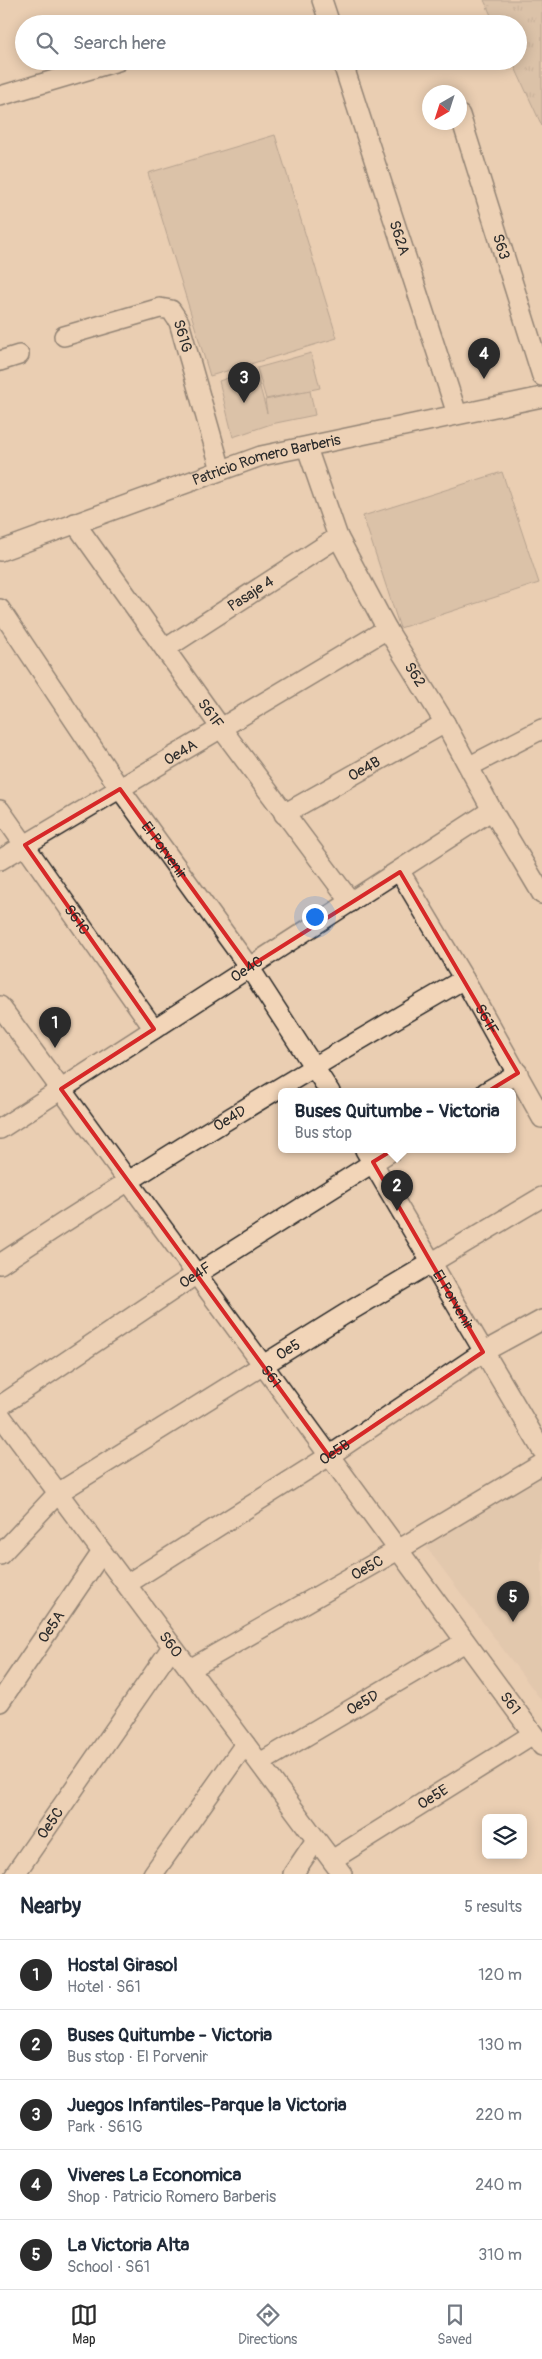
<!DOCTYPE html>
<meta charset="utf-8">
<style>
body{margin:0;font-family:Pangolin,sans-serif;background:#f6f6f7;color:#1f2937}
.controls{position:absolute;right:15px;bottom:15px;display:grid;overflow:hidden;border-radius:8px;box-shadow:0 2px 12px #0003}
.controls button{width:45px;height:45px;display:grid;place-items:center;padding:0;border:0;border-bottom:1px solid #e0e1e3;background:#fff;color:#1f2937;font:25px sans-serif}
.compass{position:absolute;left:422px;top:85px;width:45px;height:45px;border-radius:50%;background:#fff;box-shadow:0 2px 12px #0003;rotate:219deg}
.you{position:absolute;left:314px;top:916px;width:18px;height:18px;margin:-12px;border:4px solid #fff;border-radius:50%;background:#1a73e8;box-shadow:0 0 0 8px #1a73e833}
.badge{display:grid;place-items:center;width:32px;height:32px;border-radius:50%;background:#2b2b2b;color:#fff;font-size:16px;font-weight:700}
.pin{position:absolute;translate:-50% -41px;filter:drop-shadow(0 1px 2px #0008)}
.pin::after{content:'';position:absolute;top:26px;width:18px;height:15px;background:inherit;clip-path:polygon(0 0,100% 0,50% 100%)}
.popup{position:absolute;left:278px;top:1088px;width:238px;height:65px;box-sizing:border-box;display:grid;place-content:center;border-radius:8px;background:#fff;filter:drop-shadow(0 1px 4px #0005);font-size:16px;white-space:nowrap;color:#747a83}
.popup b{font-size:19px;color:#1f2937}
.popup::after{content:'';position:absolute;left:50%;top:100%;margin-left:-10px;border:10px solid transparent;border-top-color:#fff}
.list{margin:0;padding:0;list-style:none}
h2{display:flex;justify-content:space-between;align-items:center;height:65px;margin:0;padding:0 20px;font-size:21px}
h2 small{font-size:16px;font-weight:400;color:#747a83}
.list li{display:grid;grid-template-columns:32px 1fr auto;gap:15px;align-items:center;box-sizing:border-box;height:70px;padding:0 20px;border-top:1px solid #e0e1e3}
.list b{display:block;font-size:19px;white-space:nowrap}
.list p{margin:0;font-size:16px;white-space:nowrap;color:#747a83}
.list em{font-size:16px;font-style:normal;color:#747a83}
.icon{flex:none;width:28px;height:28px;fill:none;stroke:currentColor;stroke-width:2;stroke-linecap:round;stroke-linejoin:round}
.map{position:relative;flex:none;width:542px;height:1874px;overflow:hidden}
.search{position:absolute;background:#fff;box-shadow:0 2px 12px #0003;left:15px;right:15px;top:15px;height:55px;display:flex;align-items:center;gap:12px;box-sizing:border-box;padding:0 18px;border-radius:28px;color:#747a83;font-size:19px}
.sheet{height:415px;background:#fff}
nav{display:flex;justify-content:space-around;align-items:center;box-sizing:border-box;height:70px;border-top:1px solid #e0e1e3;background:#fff;font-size:14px;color:#747a83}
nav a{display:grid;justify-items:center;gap:2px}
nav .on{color:#2b2b2b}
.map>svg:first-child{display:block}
.built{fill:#dac0a7}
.grass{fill:url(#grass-tufts);stroke:#7a6f64}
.park{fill:#cab39c;stroke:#7a6f64}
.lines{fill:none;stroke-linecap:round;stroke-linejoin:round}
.minor-casing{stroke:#2b2b2b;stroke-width:22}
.minor{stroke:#f2d5b8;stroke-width:19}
.marked{fill:none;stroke:#d62828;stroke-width:4;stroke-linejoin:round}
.labels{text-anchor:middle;stroke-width:4;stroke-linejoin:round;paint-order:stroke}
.street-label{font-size:15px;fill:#2b2b2b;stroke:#f2d5b8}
</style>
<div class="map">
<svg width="542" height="1874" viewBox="0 0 542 1874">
<defs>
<pattern id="grass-tufts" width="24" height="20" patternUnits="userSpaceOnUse" patternTransform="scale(1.25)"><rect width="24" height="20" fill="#cab39c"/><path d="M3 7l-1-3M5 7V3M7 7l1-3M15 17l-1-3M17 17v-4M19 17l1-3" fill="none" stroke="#a4927f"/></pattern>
</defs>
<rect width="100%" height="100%" fill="#eaceb2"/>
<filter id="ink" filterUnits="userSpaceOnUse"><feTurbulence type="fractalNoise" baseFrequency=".02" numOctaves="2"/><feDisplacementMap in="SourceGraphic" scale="10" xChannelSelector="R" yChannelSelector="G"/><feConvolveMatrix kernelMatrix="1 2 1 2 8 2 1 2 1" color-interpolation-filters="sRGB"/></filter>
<g filter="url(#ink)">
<!-- built -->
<path class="built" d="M 542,1473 L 542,1701 L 424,1544 Z"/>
<!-- grass -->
<path class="grass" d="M 484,0 L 542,0 L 542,126 L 512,61 L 518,61 L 518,24 L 495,24 Z"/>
<!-- park -->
<path class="park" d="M 275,135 L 337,338 L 210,376 L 148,173 Z
M 311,353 L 320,388 L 266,399 L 257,368 Z
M 255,369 L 267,413 L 265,400 L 310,391 L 315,415 L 271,424 L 233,437 L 219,381 Z
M 502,472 L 539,583 L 400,628 L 363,516 Z"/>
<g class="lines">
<defs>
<g id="minor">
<path d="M 322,0 L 330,24"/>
<path id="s1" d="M 342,61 L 457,414"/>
<path d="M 0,96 L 118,61"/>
<path id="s2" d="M 460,115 L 542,376"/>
<path id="s3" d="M 64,336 L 160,308 L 171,310 L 179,322 L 221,470"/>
<path d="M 0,361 L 19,355"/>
<path id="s4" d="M 307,448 L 338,537 L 387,629 L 445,723 L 492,810 L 542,894"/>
<path id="s5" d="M 75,523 L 221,728 L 351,902"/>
<path id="s6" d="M 0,551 L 261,456 L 542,397"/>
<path id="s7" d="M 0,609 L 120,789 L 249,967 L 330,1092"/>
<path id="s8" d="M 165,649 L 338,537"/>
<path d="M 470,766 L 542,729"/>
<path id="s9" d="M 0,810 L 154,1029"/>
<path id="s10" d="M 284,814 L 445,723"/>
<path id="s11" d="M 0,860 L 387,629"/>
<path id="s12" d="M 400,872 L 464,979 L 542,1118"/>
<path id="s13" d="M 0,1006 L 542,1746"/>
<path d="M 486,1092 L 518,1073"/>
<path id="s14" d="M 0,1129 L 492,810"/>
<path id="s15" d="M 365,1150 L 542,1450"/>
<path id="s16" d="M 0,1264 C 152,1164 306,1070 464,979"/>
<path id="s17" d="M 0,1406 L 195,1275 L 393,1150"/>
<path id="s18" d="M 0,1415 L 342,1874"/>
<path id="s19" d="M 0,1555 L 58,1493 L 345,1314 L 542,1197"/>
<path id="s20" d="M 127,1584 L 329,1456 L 483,1352 L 542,1320"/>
<path id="s21" d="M 190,1669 L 398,1550 L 542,1464"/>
<path id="s22" d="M 0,1702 L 102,1552"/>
<path id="s23" d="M 260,1763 L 465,1642"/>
<path id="s24" d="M 332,1860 L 533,1734"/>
<path id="s25" d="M 15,1874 L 172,1647"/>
<path d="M 153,1874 L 245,1744"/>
<path d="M 293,1874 L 316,1840"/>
</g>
</defs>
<!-- minor casing -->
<use href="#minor" class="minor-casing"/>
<!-- minor -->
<use href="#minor" class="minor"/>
</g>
</g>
<!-- marked area -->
<path d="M0 0H542V1874H0ZM 120,789 L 249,967 L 400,872 L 518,1073 L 373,1162 L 483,1352 L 329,1456 L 61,1089 L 154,1029 L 25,845 Z" fill="#eaceb2" fill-opacity=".55" fill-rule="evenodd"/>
<path class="marked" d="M 120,789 L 249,967 L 400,872 L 518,1073 L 373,1162 L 483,1352 L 329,1456 L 61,1089 L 154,1029 L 25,845 Z"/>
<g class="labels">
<!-- street labels -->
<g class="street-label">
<text dy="5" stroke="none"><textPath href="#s1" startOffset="186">S62A</textPath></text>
<text dy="5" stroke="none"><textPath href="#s2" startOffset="138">S63</textPath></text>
<text dy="5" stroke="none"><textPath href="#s3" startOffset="140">S61G</textPath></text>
<text dy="5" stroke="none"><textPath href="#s6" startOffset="282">Patricio Romero Barberis</textPath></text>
<text dy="5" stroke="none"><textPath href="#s8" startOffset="102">Pasaje 4</textPath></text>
<text dy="5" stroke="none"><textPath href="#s4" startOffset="252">S62</textPath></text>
<text dy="5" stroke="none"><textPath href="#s5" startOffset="234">S61F</textPath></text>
<text dy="5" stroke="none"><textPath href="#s11" startOffset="210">Oe4A</textPath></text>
<text dy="5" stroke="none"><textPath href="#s10" startOffset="92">Oe4B</textPath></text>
<text dy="5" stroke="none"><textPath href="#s7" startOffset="292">El Porvenir</textPath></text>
<text dy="5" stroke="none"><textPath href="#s9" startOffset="134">S61C</textPath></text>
<text dy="5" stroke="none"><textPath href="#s14" startOffset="294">Oe4C</textPath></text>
<text dy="5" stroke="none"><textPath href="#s12" startOffset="171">S61F</textPath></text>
<text dy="5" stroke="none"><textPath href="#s16" startOffset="272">Oe4D</textPath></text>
<text dy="5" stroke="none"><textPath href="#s17" startOffset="235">Oe4F</textPath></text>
<text dy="5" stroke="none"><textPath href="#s15" startOffset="174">El Porvenir</textPath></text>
<text dy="5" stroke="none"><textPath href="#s19" startOffset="356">Oe5</textPath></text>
<text dy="5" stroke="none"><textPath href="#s13" startOffset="459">S61</textPath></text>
<text dy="5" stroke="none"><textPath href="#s20" startOffset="246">Oe5B</textPath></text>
<text dy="5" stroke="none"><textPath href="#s21" startOffset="204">Oe5C</textPath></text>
<text dy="5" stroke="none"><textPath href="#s22" startOffset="91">Oe5A</textPath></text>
<text dy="5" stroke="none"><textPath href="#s18" startOffset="286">S60</textPath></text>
<text dy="5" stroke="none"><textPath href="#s23" startOffset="119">Oe5D</textPath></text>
<text dy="5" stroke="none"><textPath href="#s13" startOffset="864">S61</textPath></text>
<text dy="5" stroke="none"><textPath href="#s24" startOffset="119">Oe5E</textPath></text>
<text dy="5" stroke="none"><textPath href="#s25" startOffset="62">Oe5C</textPath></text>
</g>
</g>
</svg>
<div class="controls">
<button><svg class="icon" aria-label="layers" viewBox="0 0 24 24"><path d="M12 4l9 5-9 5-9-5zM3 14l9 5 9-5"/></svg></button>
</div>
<svg class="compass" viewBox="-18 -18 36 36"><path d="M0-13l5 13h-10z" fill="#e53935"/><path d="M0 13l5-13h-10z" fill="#747a83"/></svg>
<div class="you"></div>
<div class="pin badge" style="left:55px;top:1048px">1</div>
<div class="pin badge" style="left:397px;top:1211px">2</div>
<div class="popup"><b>Buses Quitumbe - Victoria</b>Bus stop</div>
<div class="pin badge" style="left:244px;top:403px">3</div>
<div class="pin badge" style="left:484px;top:379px">4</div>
<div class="pin badge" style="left:513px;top:1622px">5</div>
<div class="search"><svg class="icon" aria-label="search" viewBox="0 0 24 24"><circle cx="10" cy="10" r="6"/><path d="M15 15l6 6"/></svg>Search here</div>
</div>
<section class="sheet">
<h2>Nearby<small>5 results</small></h2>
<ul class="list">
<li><span class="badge">1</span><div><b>Hostal Girasol</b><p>Hotel · S61</p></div><em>120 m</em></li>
<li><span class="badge">2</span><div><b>Buses Quitumbe - Victoria</b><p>Bus stop · El Porvenir</p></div><em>130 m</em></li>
<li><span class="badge">3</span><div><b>Juegos Infantiles-Parque la Victoria</b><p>Park · S61G</p></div><em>220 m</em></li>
<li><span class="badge">4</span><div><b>Viveres La Economica</b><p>Shop · Patricio Romero Barberis</p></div><em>240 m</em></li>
<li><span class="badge">5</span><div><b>La Victoria Alta</b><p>School · S61</p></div><em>310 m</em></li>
</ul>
</section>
<nav>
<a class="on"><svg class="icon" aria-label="map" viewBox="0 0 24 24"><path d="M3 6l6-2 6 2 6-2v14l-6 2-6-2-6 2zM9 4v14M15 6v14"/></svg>Map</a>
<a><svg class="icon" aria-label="directions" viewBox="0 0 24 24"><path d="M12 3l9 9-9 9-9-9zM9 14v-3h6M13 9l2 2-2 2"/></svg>Directions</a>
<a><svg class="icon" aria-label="saved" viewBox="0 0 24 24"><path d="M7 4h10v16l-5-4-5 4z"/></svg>Saved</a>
</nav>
